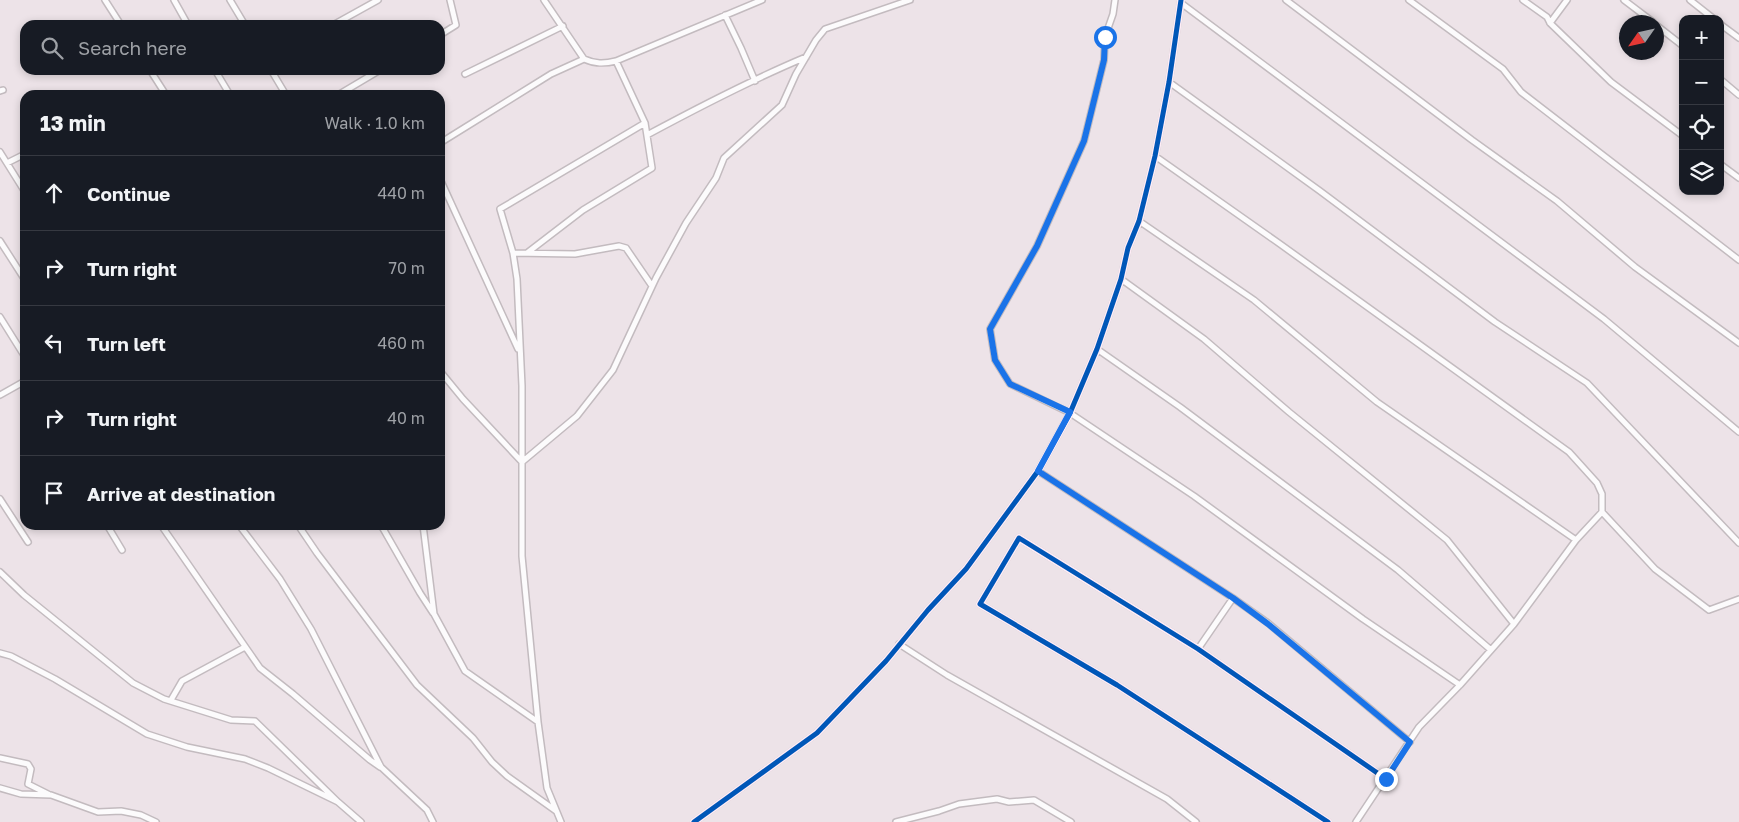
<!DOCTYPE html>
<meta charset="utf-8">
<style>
body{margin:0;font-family:"Golos Text",sans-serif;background:#20242c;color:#f1f3f6}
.controls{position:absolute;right:15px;top:15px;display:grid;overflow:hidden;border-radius:10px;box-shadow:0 2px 8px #0003}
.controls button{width:45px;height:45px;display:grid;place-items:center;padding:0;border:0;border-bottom:1px solid #363941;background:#171b24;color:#f1f3f6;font:25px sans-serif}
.compass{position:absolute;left:1619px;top:15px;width:45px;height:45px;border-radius:50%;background:#171b24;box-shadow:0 2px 8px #0003;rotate:236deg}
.stop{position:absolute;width:15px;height:15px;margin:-11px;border:4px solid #1a73e8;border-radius:50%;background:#fff}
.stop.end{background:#1a73e8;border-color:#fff;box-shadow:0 1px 5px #0008}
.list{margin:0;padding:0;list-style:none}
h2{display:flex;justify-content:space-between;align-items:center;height:65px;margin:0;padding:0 20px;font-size:21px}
h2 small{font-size:16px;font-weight:400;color:#9ea1a6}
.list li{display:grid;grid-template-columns:32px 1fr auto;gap:15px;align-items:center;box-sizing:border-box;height:75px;padding:0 20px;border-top:1px solid #363941}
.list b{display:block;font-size:19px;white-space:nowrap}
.list em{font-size:16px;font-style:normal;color:#9ea1a6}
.icon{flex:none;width:28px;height:28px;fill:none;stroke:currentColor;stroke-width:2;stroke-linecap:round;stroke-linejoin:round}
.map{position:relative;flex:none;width:1739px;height:822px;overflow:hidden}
.search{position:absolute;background:#171b24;box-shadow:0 2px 8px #0003;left:20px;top:20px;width:425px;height:55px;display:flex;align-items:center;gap:12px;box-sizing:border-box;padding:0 18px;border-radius:15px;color:#9ea1a6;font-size:19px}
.panel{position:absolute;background:#171b24;box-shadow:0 2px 8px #0003;left:20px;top:90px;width:425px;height:440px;border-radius:15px}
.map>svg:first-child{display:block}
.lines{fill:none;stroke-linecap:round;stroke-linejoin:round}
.street-casing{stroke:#c3bbbf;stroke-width:8}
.street{stroke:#fcfbfc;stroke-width:5}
.cycleway-casing{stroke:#feedf6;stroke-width:8}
.cycleway{stroke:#0057b8;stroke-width:5}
.route{stroke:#1a73e8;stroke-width:6}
</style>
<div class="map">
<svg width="1739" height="822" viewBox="0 0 1739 822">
<rect width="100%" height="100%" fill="#ede3e8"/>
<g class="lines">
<defs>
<path id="street" d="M 105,0 L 121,25
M 174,0 L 188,25
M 230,0 L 245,25
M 544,0 L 584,59
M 1115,0 L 1113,14 L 1105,37 L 1104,60 L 1084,141 L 1037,246 L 990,329 L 995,360 L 1010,384 L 1070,413 L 1194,496 L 1363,619 L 1460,685
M 1286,0 L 1472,140 L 1557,201 L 1635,267 L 1739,343
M 1409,0 L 1503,69 L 1521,92 L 1739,260
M 1523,0 L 1547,17 L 1550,23 L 1611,82 L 1683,136
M 1624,0 L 1653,22
M 1690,0 L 1714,19
M 1181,3 L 1604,319 L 1739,432
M 725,15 L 741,48 L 755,81
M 1550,23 L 1567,0
M 1720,24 L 1739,38
M 333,25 L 378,0
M 1656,25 L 1683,46
M 440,35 L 456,25 L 450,0
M 150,70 L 166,95
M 215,70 L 230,95
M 271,70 L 286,95
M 465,74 L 563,26
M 1720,79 L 1739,95
M 1169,82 L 1320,191 L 1495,322 L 1587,383 L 1739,543
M 0,91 L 3,90
M 338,95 L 380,70
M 647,135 C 699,107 751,80 806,57
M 440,143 L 551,74 L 584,59 C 595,64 604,64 616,61 L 762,0
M 0,152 L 25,192
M 1155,156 L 1280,244 L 1569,452 L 1597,483 L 1602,494 L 1602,512
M 7,163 L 25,154
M 1720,164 L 1739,178
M 440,179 L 518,349
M 1139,221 L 1254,300 L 1377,402 L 1576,540
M 0,241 L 25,280
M 513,253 L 575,254 L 619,246 L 626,248 L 652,286
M 527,253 L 583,210 L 652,168 L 645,123 L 616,61
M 1121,279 L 1204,339 L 1289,412 L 1447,540 L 1514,624
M 0,317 L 25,357
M 1097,349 L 1180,407 L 1398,570 L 1491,650
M 440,371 L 463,399 L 522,462 L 577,416 L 613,370 L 656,278 L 686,223 L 716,178 L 724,158 L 782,105 L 796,74 L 816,40 L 825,29 L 910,0
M 0,395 L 25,381
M 1038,471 L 1233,598 L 1268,623 L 1410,742
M 0,499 L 28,542
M 107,525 L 122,550
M 161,525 L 260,668 L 293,694 L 370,760 L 380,767
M 239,525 L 280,579 L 311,629 L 381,767 L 427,810 L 433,822
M 298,525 L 317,553 L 417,685 L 473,738 L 492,762 L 507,776 L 556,811
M 381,525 L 420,593 L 433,613
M 423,525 L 434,614 L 465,671 L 538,722 L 547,788 L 561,822
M 0,572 L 24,595 L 133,683 L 164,699 L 231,720 L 255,721 L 338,802
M 899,644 L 947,675 L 1167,799 L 1196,822
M 1198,649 L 1233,598
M 0,653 L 11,656 L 55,679 L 147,734 L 187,747 L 245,759 L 268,768 L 338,802 L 361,822
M 171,700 L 182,681 L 245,647
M 538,722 L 522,556 L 522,386 L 517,279 L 513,253 L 500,209 L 645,123
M 0,758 L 28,764 L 31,769 L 28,784 L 48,794
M 0,788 L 21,794 L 51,795 L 98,812 L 121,811 L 141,815 L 156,822
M 694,822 L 817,733 L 886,661 L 928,610 L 966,569 L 1038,471 L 1070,413 L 1097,349 L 1121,279 L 1128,248 L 1139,221 L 1155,156 L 1169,82 L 1181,0
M 896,822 L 939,811 L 959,804 L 997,799 L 1009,802 L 1034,800 L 1071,822
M 1328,822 L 1117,685 L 980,604 L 1019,538 L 1198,649 L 1386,779
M 1356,822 L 1419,727 L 1460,685 L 1514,624 L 1576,540 L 1602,512 L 1655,569 L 1709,610 L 1739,599"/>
</defs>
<!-- street casing -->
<use href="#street" class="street-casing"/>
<!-- street -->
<use href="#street" class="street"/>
<defs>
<path id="cycleway" d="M 694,822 L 817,733 L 886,661 L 928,610 L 966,569 L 1038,471 L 1070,413 L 1097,349 L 1121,279 L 1128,248 L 1139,221 L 1155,156 L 1169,82 L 1181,0
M 1328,822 L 1117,685 L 980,604 L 1019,538 L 1198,649 L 1386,779"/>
</defs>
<!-- cycleway casing -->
<use href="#cycleway" class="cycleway-casing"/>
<!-- cycleway -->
<use href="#cycleway" class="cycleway"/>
</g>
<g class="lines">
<!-- route -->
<path class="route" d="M 1105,37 L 1104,60 L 1084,141 L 1037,246 L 990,329 L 995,360 L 1010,384 L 1070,412 L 1038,471 L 1233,598 L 1268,624 L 1410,742 L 1386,779"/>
</g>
</svg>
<div class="controls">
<button>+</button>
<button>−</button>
<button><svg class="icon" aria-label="locate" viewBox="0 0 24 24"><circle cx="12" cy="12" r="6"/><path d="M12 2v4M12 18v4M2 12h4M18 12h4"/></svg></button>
<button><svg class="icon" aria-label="layers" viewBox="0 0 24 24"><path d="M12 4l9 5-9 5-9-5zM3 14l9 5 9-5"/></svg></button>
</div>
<svg class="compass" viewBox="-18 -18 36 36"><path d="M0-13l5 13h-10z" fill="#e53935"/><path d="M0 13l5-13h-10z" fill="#9ea1a6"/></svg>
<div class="stop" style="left:1105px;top:37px"></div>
<div class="stop end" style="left:1386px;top:779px"></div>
<div class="search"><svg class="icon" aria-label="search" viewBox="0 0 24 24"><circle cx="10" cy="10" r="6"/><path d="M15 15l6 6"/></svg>Search here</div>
<section class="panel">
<h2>13 min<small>Walk · 1.0 km</small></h2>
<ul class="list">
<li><svg class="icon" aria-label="ahead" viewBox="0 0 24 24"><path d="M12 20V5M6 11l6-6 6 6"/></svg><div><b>Continue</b></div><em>440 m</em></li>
<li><svg class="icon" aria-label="right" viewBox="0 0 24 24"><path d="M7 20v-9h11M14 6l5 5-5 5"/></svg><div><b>Turn right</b></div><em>70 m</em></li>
<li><svg class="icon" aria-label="left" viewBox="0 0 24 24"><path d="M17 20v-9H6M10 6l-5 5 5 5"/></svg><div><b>Turn left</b></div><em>460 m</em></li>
<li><svg class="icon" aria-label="right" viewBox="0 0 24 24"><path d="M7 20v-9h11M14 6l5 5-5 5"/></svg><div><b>Turn right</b></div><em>40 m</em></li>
<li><svg class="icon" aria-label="arrive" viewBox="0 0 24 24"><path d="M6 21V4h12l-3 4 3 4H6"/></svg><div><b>Arrive at destination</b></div></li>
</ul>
</section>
</div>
